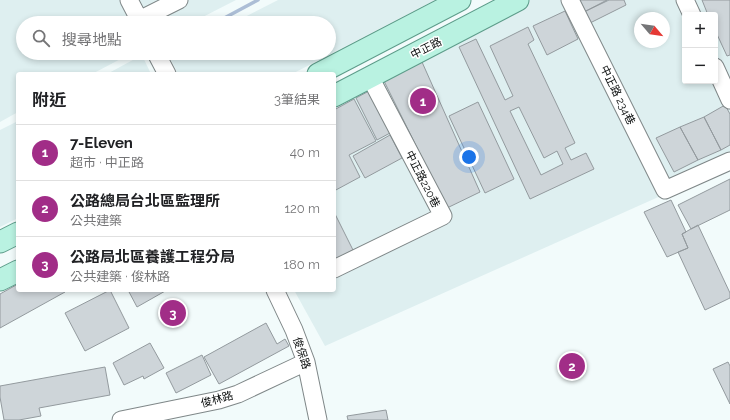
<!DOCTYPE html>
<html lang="zh-TW">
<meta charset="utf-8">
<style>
body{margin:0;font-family:Raleway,"Noto Sans TC",sans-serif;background:#f2f2f2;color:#202124}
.controls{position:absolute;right:12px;top:12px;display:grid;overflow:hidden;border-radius:4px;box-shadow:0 2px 6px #0003}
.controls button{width:36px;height:36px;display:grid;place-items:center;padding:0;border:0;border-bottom:1px solid #e0e0e0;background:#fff;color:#202124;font:20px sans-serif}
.compass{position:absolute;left:634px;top:12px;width:36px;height:36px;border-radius:50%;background:#fff;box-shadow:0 2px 6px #0003;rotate:119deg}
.you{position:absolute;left:469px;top:157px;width:14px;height:14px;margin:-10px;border:3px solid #fff;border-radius:50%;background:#1a73e8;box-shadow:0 0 0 6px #1a73e833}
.badge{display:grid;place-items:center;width:26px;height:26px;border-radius:50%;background:#a12d87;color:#fff;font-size:13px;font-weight:700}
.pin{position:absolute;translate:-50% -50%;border:2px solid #fff;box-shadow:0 1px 4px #0006}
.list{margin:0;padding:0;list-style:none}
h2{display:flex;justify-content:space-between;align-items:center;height:52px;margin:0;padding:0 16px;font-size:17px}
h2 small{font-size:13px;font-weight:400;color:#757577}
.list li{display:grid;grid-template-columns:26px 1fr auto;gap:12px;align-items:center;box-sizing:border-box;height:56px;padding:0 16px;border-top:1px solid #e0e0e0}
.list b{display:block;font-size:15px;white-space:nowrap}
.list p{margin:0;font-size:13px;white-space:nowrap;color:#757577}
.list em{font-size:13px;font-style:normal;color:#757577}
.icon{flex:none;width:22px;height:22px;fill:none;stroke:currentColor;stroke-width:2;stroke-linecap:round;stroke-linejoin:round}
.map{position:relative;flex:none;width:730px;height:420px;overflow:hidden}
.search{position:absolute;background:#fff;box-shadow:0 2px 6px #0003;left:16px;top:16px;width:320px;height:44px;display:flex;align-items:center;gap:10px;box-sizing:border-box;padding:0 14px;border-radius:22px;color:#757577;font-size:15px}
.panel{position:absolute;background:#fff;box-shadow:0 2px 6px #0003;left:16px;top:72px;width:320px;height:220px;border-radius:4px}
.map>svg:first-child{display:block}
.built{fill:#deeff0;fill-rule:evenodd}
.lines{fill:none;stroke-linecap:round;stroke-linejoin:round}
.stream{stroke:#acbed6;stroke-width:3.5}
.building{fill:#ced5d9;stroke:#939a9e;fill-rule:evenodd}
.minor-casing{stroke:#7f8788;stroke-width:19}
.major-casing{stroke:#5d9c8a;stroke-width:23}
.minor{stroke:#fff;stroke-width:17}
.major{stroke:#b9f2e1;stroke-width:21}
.labels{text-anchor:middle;stroke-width:3;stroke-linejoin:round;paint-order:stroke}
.street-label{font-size:11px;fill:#0a0d0d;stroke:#fff}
</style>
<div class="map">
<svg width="730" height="420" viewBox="0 0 730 420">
<rect width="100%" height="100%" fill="#f2fbfb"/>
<!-- built -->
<path class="built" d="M 0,0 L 236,0 L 191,23 L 23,23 L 23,53 L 132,53 L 92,74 L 18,74 L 18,112 L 0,122 Z
M 278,0 L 435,0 L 292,74 L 178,74 L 169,56 L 174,53 L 329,53 L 329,23 L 233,23 Z
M 530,0 L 730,0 L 730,165 L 325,346 L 294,290 L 334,290 L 334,101 ZM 685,15 L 715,15 L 715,81 L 685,81 ZM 640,18 L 664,18 L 664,42 L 640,42 Z
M 142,55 L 151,74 L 107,74 Z
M 18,121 L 18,218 L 0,227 L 0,130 Z"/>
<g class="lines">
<!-- stream -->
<path class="stream" d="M 215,23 L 258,0"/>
</g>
<!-- building -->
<path class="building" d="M 576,0 L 607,0 L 582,13 Z
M 609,0 L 624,0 L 626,5 L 590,23 L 584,12 Z
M 702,0 L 730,0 L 730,55 L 727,56 L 715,30 L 715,15 L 708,15 Z
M 565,11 L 578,39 L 547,55 L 533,26 Z
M 528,27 L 534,40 L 528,44 L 575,143 L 565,148 L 571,160 L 586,153 L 594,169 L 530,199 L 459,47 L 476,39 L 505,100 L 513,96 L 490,46 ZM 519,107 L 544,158 L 557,151 L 563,164 L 541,175 L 510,111 Z
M 422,62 L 480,192 L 447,208 L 384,81 Z
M 369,91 L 390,133 L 377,140 L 356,98 Z
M 354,99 L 376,141 L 349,155 L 360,177 L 334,191 L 334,110 Z
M 478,102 L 514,179 L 485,193 L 449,116 Z
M 725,105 L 730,114 L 730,145 L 721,150 L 704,117 Z
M 704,117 L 721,150 L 698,160 L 680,127 Z
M 680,127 L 698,160 L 674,172 L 656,138 Z
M 390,135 L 402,158 L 365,178 L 353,156 Z
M 730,179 L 730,210 L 691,229 L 678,205 Z
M 671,200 L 686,232 L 682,234 L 688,248 L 667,257 L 644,212 Z
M 334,212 L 353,250 L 334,260 Z
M 698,225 L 730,293 L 730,298 L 705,310 L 678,252 L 688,248 L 682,234 Z
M 18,284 L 18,290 L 63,290 L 65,292 L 0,328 L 0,294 Z
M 110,290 L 129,328 L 85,351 L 65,313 Z
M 128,290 L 167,290 L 137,307 Z
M 266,323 L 277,344 L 285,339 L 289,346 L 219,384 L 204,357 Z
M 150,343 L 164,368 L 144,379 L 143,376 L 124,385 L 113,363 Z
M 202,355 L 211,375 L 176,393 L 166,373 Z
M 728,362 L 730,366 L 730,404 L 713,369 Z
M 105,367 L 110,395 L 39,408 L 41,416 L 19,420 L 4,420 L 0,397 L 0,386 Z
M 386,410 L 388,420 L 348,420 L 347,416 Z"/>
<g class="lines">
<defs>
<path id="minor" d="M 129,0 L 141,23
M 570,0 L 665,190 L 730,161
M 685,0 L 692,15
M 139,20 L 179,0
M 156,53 L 167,74
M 715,67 L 730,100
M 334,269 L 443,216 L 370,77
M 275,290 L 294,330 L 306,362 L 318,420
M 121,420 L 219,400 L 238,394 L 306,362"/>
<path id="major" d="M 318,74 L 460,0
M 334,96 L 518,0
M 0,242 L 18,233
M 0,280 L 18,271"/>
</defs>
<!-- minor casing -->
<use href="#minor" class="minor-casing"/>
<!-- major casing -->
<use href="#major" class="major-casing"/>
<!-- minor -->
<use href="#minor" class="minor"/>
<!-- major -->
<use href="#major" class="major"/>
</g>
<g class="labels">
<!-- street labels -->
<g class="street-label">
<text transform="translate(426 48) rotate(-27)" y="4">中正路</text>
<text transform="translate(618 95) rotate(64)" y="4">中正路 234巷</text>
<text transform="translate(423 179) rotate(63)" y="4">中正路220巷</text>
<text transform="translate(302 353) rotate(72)" y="4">俊保路</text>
<text transform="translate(217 399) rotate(-15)" y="4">俊林路</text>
</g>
</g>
</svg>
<div class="controls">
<button>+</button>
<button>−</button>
</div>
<svg class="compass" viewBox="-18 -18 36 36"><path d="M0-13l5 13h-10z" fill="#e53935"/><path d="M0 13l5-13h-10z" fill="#757577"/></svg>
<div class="you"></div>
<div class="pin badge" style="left:423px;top:101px">1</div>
<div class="pin badge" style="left:572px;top:366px">2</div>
<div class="pin badge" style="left:173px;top:313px">3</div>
<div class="search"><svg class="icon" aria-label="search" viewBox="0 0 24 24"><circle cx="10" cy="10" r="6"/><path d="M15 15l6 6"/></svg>搜尋地點</div>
<section class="panel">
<h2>附近<small>3筆結果</small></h2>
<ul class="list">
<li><span class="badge">1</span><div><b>7-Eleven</b><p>超市 · 中正路</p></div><em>40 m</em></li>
<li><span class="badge">2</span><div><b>公路總局台北區監理所</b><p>公共建築</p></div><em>120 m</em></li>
<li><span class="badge">3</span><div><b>公路局北區養護工程分局</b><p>公共建築 · 俊林路</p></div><em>180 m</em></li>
</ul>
</section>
</div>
